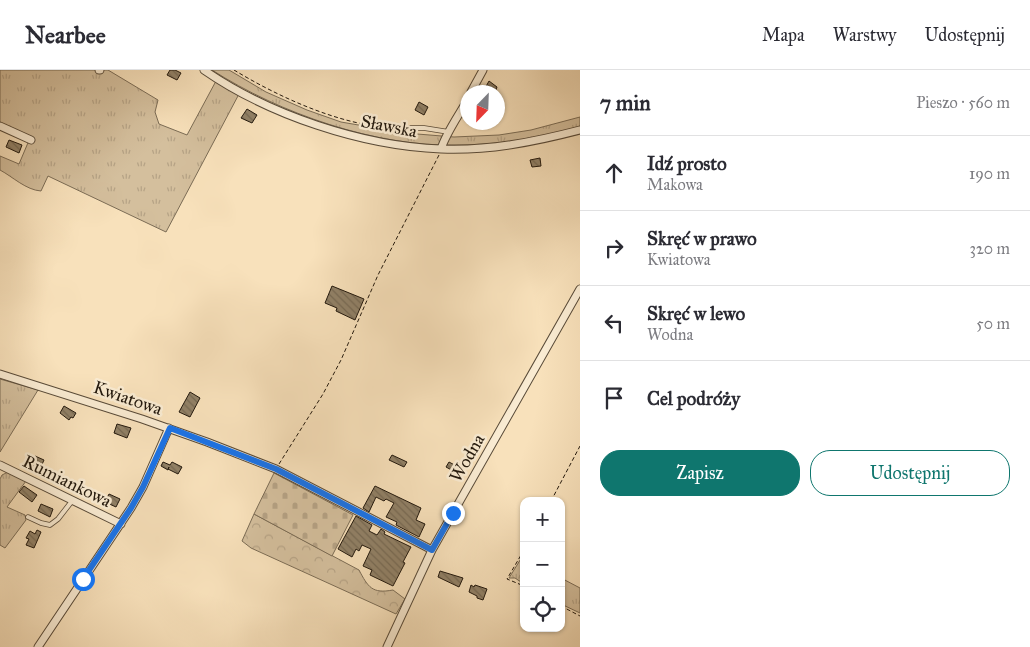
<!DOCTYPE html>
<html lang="pl">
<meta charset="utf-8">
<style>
body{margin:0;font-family:"IM FELL Great Primer",serif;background:#f2f2f3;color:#2b2b33}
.controls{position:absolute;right:15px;bottom:15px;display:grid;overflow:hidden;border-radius:10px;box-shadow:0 1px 4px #0004}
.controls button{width:45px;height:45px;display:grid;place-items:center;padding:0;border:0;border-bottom:1px solid #e1e1e2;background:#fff;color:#2b2b33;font:25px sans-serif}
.compass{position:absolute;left:460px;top:15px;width:45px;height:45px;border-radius:50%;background:#fff;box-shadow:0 1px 4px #0004;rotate:203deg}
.stop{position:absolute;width:15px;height:15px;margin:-11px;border:4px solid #1a73e8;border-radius:50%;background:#fff}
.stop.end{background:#1a73e8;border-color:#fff;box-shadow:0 1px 5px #0008}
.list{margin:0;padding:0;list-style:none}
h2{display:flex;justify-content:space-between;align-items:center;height:65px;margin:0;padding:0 20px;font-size:21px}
h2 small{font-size:16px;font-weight:400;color:#7c7c81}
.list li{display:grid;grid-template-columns:32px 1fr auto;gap:15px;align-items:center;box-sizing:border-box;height:75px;padding:0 20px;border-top:1px solid #e1e1e2}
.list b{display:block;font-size:19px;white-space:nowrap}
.list p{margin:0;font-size:16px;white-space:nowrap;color:#7c7c81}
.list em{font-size:16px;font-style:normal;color:#7c7c81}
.actions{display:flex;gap:10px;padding:15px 20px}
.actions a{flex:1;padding:11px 0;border:1px solid #0f766e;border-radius:20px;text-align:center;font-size:18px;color:#0f766e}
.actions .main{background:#0f766e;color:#fff}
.icon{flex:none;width:28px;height:28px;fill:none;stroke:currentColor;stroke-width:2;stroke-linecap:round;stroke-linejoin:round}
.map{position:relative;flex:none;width:580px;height:577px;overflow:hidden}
header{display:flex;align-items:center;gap:30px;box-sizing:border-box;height:70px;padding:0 25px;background:#fff;border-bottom:1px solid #e1e1e2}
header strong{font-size:24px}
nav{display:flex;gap:28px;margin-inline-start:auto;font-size:18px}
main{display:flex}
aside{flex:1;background:#fff}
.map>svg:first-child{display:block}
.grass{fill:url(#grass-tufts);stroke:#7b6c55}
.forest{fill:url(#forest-crowns);stroke:#7b6c55}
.cemetery{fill:url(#cemetery-stones);stroke:#7b6c55}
.building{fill:url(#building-back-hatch);stroke:#22180d}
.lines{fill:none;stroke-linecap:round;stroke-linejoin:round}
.service-casing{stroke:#584a38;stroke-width:5.5}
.minor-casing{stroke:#584a38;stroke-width:9}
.path{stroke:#22180d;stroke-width:1;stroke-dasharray:4 2.5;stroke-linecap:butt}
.service{stroke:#faecd3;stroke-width:4}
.minor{stroke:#faecd3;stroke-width:7}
.route{stroke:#1a73e8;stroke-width:6}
.labels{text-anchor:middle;stroke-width:5;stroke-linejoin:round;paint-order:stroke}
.street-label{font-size:18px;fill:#22180d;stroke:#faecd3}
</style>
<header>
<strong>Nearbee</strong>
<nav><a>Mapa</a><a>Warstwy</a><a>Udostępnij</a></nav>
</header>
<main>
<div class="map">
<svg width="580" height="577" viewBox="0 0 580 577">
<defs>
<pattern id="grass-tufts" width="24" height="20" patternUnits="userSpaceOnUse" patternTransform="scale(1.25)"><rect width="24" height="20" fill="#d4bf9d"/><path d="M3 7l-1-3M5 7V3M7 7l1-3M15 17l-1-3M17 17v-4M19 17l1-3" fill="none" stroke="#b6a386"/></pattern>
<pattern id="forest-crowns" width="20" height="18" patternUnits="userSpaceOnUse" patternTransform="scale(1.25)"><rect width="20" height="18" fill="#d4bf9d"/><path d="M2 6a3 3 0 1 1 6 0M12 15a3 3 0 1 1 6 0" fill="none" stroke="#b6a386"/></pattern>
<pattern id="cemetery-stones" width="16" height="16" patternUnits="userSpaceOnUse" patternTransform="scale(1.25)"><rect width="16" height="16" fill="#d4bf9d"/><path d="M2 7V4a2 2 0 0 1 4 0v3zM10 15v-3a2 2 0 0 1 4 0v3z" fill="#b6a386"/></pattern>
<pattern id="building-back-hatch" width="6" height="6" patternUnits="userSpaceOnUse" patternTransform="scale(1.25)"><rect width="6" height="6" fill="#918167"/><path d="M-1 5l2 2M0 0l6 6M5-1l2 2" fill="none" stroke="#766953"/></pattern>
</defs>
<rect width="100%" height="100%" fill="#f8e1bb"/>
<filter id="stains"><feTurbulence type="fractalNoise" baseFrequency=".004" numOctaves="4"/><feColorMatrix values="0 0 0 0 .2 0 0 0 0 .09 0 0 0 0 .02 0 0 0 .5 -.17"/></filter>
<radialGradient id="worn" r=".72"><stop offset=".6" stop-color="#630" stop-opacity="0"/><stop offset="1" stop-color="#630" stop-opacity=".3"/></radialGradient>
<!-- grass -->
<path class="grass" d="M 0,0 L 108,0 L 158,30 L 155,42 L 159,54 L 187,65 L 216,11 L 239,24 L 166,162 L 48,106 L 41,121 C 26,120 13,107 0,100 L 0,86 L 19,94 L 30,68 L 0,54 Z
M 212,0 L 229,0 L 266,22 L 307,40 L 341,52 L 405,63 L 454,67 L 499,65 L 531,60 L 580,47 L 580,58 C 538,68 499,75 456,75 C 376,77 279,43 212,0 Z
M 0,309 L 38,320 L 0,382 Z
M 8,402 L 26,411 L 7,437 L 25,445 L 26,450 L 5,478 L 0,475 L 0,409 L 2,405 Z
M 522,487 L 524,488 L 524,514 L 515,508 L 509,508 Z
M 561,508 L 580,518 L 580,543 L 561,534 Z"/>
<!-- forest -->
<path class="forest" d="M 254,444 L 359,500 C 368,517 372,524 393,520 L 405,529 L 396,544 L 251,478 L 242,471 Z"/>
<!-- cemetery -->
<path class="cemetery" d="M 274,403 L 353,445 L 332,486 L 254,444 Z"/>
<!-- building -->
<path class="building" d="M 170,0 L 175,0 L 181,3 L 177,10 L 167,5 Z
M 489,11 L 497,17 L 495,22 L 483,22 Z
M 419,32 L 428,37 L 424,45 L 415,40 Z
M 247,39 L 257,45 L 252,53 L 241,48 Z
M 9,70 L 22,75 L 19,83 L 6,77 Z
M 540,88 L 541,96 L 532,97 L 530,90 Z
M 332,216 L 364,229 L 355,250 L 336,241 L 337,238 L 325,233 Z
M 190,322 L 200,328 L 190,347 L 179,342 Z
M 64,336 L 76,343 L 73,348 L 71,347 L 69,350 L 60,343 Z
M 117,354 L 131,358 L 127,368 L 114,363 Z
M 392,385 L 407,392 L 404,397 L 389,390 Z
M 35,386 L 44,390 L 40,399 L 31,395 Z
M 163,392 L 170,395 L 172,392 L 182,397 L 178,404 L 168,399 L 169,397 L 168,400 L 161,396 Z
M 449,392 L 460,398 L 457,403 L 446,397 Z
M 24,416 L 37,425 L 32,432 L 19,422 Z
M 375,416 L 421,438 L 416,450 L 425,454 L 419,467 L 396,455 L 397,452 L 386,447 L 394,433 L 386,429 L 384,431 L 376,427 L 369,442 L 363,438 Z
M 109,424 L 120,429 L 116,437 L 105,432 Z
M 41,434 L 53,439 L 50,447 L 38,441 Z
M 356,446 L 372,455 L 369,461 L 377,465 L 381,459 L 385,462 L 384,464 L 411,477 L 403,492 L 405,493 L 393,516 L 370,505 L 372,500 L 363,496 L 371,479 L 362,475 L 359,481 L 356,479 L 352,487 L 338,479 Z
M 37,460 L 41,462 L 34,478 L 26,475 L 29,469 L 26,468 L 30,461 L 35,464 Z
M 440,501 L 463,508 L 459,517 L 438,507 Z
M 471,515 L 474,517 L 475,515 L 487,519 L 483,530 L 477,528 L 477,526 L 469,522 Z"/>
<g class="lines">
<defs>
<path id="service" d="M 410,58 L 424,58 L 449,62
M 28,447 L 41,453 L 50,455 L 58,449 L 72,431"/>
<path id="minor" d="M 99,0 L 100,0
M 204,0 C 269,45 362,76 441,79 C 488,81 534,72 580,60
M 471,22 L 483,0
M 0,56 L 31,70
M 441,79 C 446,63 459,45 468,29
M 0,304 L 142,349 L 207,372 L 276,399 L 432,480
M 0,395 L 121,454
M 38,577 L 131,438 L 143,417 L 169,358
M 387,577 L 432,480 L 580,219"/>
</defs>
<!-- service casing -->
<use href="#service" class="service-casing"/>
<!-- minor casing -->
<use href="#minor" class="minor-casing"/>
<!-- path -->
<path class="path" d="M 234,0 C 282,29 350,60 406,58
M 279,394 L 323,324 L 341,290 L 378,205 L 439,85
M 551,431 L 580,376
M 524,480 L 507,509 L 524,516
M 561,536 L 580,546"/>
<!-- service -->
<use href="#service" class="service"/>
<!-- minor -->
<use href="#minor" class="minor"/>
</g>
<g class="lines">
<!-- route -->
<path class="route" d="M 83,509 L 131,438 L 143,417 L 170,358 L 276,399 L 432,480 L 453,443"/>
</g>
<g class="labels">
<!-- street labels -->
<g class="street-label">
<text transform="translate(389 56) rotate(11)" y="6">Sławska</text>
<text transform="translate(128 328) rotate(19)" y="6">Kwiatowa</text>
<text transform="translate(467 388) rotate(-60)" y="6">Wodna</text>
<text transform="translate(67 411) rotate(26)" y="6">Rumiankowa</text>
</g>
</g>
<rect width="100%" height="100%" filter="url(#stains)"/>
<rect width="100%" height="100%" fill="url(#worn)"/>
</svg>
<div class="controls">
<button>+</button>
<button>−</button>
<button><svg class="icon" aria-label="locate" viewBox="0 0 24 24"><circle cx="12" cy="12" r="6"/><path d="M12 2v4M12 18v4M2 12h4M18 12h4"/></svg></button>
</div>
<svg class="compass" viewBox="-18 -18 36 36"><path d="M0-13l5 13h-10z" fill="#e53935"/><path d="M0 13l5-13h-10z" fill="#7c7c81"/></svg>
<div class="stop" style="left:83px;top:509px"></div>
<div class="stop end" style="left:453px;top:443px"></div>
</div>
<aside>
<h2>7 min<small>Pieszo · 560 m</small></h2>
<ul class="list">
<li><svg class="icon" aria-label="ahead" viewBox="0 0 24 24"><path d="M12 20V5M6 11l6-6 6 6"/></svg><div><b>Idź prosto</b><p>Makowa</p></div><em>190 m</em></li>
<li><svg class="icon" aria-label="right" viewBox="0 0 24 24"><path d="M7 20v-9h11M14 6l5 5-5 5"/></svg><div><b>Skręć w prawo</b><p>Kwiatowa</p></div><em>320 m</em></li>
<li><svg class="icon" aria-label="left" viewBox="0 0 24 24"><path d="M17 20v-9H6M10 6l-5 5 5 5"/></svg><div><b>Skręć w lewo</b><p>Wodna</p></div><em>50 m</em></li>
<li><svg class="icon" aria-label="arrive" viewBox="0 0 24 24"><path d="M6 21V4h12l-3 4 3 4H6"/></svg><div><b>Cel podróży</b></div></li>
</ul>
<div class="actions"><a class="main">Zapisz</a><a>Udostępnij</a></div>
</aside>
</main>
